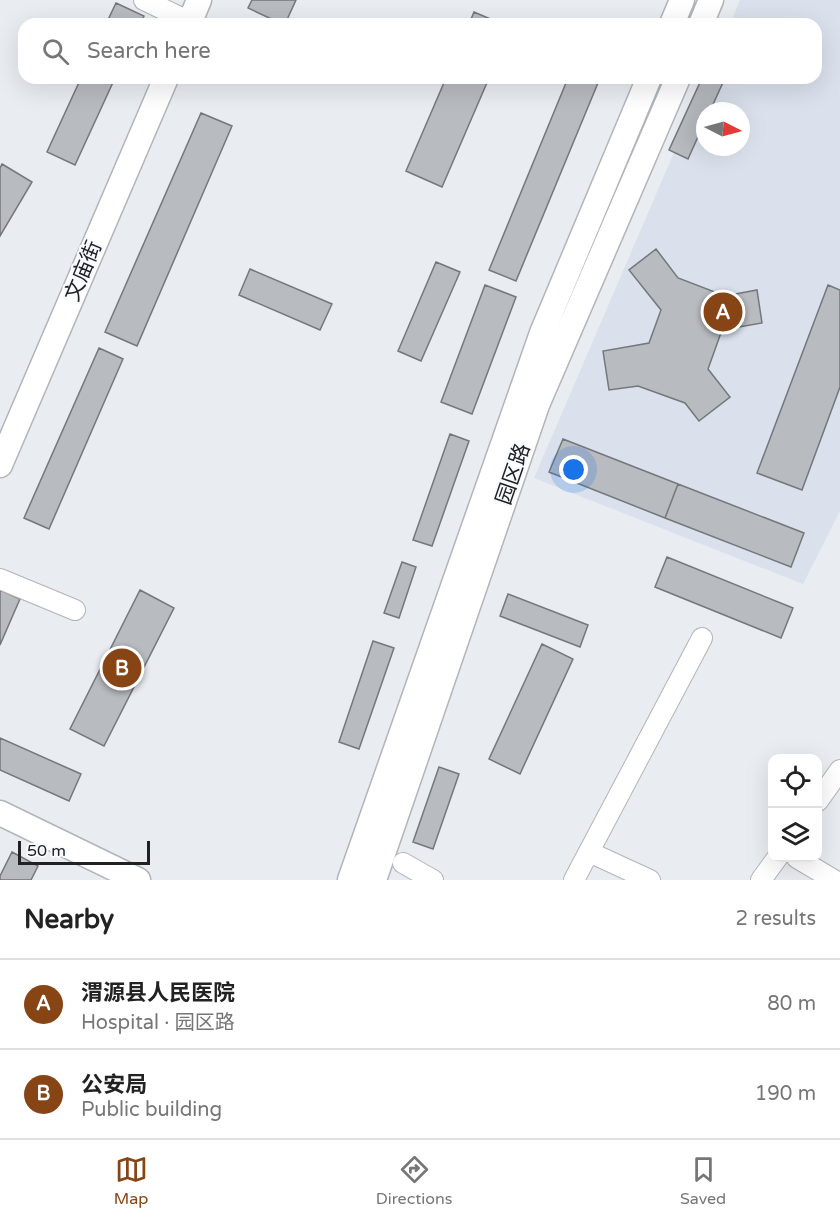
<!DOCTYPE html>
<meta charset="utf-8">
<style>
body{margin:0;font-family:"Varela Round","Noto Sans SC",sans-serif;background:#f6f6f6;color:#222}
.controls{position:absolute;right:18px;bottom:18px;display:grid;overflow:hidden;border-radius:12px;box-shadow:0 6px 24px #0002}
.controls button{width:54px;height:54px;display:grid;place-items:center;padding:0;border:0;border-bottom:2px solid #e0e0e0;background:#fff;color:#222;font:30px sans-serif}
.compass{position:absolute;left:696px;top:102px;width:54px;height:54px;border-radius:50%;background:#fff;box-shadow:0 6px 24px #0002;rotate:96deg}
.scale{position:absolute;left:18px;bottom:15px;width:132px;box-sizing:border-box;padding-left:6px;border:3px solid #202123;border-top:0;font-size:16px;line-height:21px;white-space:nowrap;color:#202123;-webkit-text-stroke:4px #f7faff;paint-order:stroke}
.you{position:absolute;left:574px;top:470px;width:21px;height:21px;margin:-15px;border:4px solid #fff;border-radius:50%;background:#1a73e8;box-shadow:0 0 0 9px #1a73e833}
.badge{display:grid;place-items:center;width:39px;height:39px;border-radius:50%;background:#874415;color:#fff;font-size:20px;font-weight:700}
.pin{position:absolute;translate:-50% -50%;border:3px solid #fff;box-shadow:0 2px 6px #0006}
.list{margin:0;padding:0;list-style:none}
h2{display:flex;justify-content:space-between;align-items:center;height:78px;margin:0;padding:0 24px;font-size:26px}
h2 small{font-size:20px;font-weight:400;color:#767676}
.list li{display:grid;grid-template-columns:39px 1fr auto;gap:18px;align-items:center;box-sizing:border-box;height:90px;padding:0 24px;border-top:2px solid #e0e0e0}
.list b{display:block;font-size:22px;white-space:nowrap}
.list p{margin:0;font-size:20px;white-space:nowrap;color:#767676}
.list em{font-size:20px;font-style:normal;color:#767676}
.icon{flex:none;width:33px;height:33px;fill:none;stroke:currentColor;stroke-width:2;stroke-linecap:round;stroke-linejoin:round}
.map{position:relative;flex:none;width:840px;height:880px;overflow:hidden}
.search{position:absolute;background:#fff;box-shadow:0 6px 24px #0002;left:18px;right:18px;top:18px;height:66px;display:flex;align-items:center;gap:15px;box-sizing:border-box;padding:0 21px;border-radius:18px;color:#767676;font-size:22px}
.sheet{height:258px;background:#fff}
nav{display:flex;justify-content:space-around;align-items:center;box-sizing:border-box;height:84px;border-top:2px solid #e0e0e0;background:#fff;font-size:16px;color:#767676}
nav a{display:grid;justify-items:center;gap:3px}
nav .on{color:#874415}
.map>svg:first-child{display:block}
.built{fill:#dae1ec;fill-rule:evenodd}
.building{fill:#b8bbc0;stroke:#74777b;stroke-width:1.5}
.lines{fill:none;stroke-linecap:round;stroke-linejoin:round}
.minor-casing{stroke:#b1b4b9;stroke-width:22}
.major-casing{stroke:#b1b4b9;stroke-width:27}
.minor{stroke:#fff;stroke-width:20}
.major{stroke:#fff;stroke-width:24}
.labels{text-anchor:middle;stroke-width:4.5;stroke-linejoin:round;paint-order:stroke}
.street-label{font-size:21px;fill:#202123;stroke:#f7faff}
</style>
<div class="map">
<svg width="840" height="880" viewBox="0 0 840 880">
<rect width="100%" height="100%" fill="#e9ecf1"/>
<!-- built -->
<path class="built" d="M 740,0 L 840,0 L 840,511 L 803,584 L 534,478 L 706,78 L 816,78 L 816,24 L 730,24 ZM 705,111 L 741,111 L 741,147 L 705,147 Z"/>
<!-- building -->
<path class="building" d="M 252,0 L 296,0 L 285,24 L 282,24 L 248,8 Z
M 116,3 L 144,16 L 140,24 L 106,24 Z
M 474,12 L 502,24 L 469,24 Z
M 81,78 L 115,78 L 75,165 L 47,152 Z
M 446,78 L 489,78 L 442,187 L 406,171 Z
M 568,78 L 600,78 L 516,281 L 489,270 Z
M 702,78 L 725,78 L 710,111 L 705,111 L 705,121 L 688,159 L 669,150 Z
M 201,113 L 232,126 L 137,346 L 105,332 Z
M 2,164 L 32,182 L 0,236 L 0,168 Z
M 656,249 L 678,278 L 725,296 L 757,290 L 762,323 L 722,330 L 708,369 L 730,397 L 699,421 L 685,403 L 638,386 L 609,390 L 603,351 L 649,343 L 661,310 L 629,270 Z
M 436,262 L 460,272 L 421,361 L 398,351 Z
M 250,269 L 332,304 L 320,330 L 239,295 Z
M 485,285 L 516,297 L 472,414 L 441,402 Z
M 828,285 L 840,290 L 840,387 L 802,490 L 757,473 Z
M 99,348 L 123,359 L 49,529 L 24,518 Z
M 450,434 L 469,441 L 432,546 L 413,540 Z
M 563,439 L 678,484 L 665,518 L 549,472 Z
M 678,484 L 804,533 L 791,567 L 665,518 Z
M 667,557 L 793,608 L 781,638 L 655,587 Z
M 402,562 L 416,567 L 399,618 L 384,613 Z
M 0,590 L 20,599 L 0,645 Z
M 140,590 L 174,608 L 104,746 L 70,729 Z
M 508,594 L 588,625 L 580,647 L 500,616 Z
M 373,641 L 394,648 L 359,749 L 339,742 Z
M 542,644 L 573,659 L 520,774 L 489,759 Z
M 0,738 L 81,774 L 69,801 L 0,770 Z
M 439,767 L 459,774 L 433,849 L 413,842 Z
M 12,852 L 38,866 L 31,880 L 0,880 L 0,876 Z"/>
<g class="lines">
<defs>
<path id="minor" d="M 144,0 L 190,22
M 0,579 L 75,610
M 818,801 L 840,770
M 589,852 L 650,880
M 797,858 L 834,880
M 403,863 L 433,880
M 574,880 L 702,638
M 761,880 L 777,858"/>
<path id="major" d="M 189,24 L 199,0
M 672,24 L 682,0
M 701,24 L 711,0
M 0,465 L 166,78
M 0,813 L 138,880
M 350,880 L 542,333 L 649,78
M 374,880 L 537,405 L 678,78"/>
</defs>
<!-- minor casing -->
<use href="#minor" class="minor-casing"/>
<!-- major casing -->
<use href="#major" class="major-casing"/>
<!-- minor -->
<use href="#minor" class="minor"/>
<!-- major -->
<use href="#major" class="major"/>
</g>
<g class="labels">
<!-- street labels -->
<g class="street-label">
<text transform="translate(83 271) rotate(-67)" y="7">文庙街</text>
<text transform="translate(513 474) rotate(-71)" y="7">园区路</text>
</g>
</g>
</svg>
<div class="controls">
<button><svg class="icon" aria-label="locate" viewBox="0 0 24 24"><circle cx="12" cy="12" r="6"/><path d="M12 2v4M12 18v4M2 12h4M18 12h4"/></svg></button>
<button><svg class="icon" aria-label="layers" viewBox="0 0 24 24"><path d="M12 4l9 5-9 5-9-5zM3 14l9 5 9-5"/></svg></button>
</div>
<svg class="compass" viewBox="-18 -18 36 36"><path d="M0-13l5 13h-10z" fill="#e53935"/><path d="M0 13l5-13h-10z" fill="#767676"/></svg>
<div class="scale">50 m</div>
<div class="you"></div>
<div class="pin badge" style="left:723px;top:312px">A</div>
<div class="pin badge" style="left:122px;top:668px">B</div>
<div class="search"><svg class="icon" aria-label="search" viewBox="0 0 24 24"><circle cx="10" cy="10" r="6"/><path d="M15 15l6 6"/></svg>Search here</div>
</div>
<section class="sheet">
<h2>Nearby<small>2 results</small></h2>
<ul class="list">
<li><span class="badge">A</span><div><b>渭源县人民医院</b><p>Hospital · 园区路</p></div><em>80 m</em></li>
<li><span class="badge">B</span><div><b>公安局</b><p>Public building</p></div><em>190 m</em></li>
</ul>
</section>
<nav>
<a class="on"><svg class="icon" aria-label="map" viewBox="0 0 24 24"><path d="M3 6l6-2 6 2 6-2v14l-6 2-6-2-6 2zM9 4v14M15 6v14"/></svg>Map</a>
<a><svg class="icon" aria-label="directions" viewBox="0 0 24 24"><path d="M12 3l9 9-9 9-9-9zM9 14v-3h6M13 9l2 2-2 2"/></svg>Directions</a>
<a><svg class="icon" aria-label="saved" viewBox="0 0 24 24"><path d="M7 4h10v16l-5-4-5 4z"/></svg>Saved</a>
</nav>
